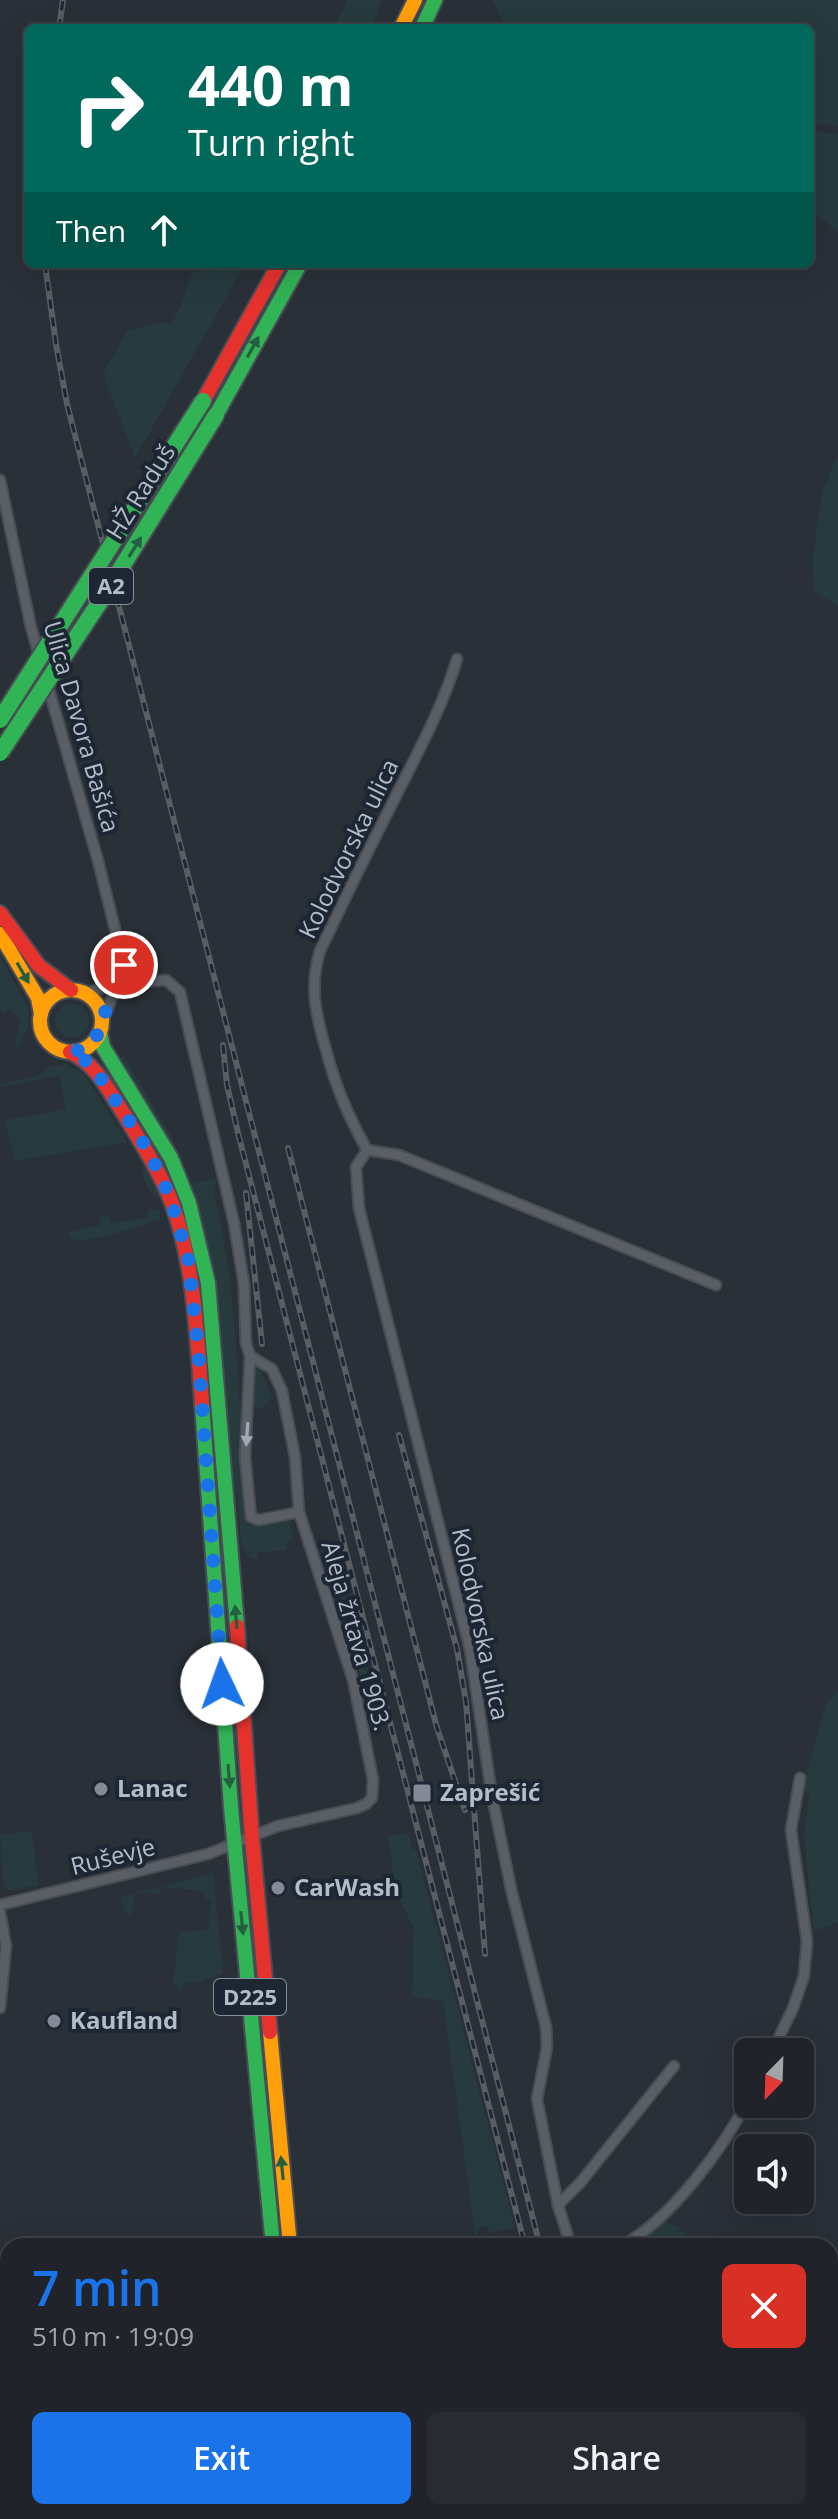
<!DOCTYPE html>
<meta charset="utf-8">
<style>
body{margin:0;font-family:"Open Sans",sans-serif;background:#282c32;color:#f1f3f6;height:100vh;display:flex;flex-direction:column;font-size:30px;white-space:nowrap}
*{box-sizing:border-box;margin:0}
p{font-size:26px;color:#a2a4a8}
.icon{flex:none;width:44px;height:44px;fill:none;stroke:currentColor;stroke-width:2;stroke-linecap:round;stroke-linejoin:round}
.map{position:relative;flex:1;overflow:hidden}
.drawer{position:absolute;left:0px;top:2238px;width:838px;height:282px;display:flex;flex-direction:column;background:#20242a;border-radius:24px 24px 0 0;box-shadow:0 8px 32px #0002,0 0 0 2px #3d4147}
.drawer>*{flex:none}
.hud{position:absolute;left:24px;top:24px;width:790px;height:244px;border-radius:12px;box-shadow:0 8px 32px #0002,0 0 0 2px #3d4147;background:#00695c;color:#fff;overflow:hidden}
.needle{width:52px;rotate:203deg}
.controls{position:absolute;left:734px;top:2038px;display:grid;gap:16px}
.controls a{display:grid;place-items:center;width:80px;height:80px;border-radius:12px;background:#20242a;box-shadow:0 8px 32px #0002,0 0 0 2px #3d4147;font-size:40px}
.pin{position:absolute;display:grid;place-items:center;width:68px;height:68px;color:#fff;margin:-34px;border:4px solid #fff;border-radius:50%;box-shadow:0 2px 8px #0007}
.me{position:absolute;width:88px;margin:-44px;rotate:357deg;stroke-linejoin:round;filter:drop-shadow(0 0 6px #0008)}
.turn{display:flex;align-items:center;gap:28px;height:168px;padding:0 32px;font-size:36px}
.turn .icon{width:104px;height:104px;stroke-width:2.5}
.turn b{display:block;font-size:56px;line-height:68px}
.then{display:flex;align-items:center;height:76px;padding:0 32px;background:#0003;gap:16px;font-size:30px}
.round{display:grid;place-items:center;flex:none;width:84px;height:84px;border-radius:12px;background:#282c32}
.head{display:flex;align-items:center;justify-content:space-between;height:136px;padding:0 32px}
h1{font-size:48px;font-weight:600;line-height:60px;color:#1a73e8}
.button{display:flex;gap:16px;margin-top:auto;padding:16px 32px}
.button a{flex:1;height:92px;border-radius:12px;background:#1a73e8;color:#fff;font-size:32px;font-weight:600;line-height:92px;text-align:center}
.button a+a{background:#282c32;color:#f1f3f6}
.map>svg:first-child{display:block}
.green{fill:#273a3e}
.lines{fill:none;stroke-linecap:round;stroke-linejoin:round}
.street-casing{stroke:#484c53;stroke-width:13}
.fast-casing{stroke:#484c55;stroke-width:18}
.slow-casing{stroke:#484c55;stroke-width:18}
.jam-casing{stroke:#484c55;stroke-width:18}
.street{stroke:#5a5e66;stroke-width:9}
.fast{stroke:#30b455;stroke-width:14}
.slow{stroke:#ff9f0a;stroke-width:14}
.jam{stroke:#e5322d;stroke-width:14}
.rail-casing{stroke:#595d64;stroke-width:6}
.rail{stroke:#1d2633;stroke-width:3;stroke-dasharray:9;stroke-linecap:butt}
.fast-bridge-casing{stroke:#474c53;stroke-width:20;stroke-linecap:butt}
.fast-bridge{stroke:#30b455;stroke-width:16}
.oneway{fill:#255f41}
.oneway2{fill:#a2a9b5}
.route{stroke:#1a73e8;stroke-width:14;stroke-dasharray:0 25.2}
.poi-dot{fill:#848b96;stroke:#1d2633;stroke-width:3}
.labels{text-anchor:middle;stroke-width:8;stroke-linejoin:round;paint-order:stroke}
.shield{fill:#1d2633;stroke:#878f9c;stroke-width:2}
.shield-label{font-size:22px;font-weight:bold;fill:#b4bcc9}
.street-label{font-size:24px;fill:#b4bcc9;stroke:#1d2633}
.poi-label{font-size:24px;font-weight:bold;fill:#b4bcc9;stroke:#1d2633;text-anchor:start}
</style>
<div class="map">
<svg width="838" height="2519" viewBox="0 0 838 2519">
<rect width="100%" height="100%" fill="#2a3038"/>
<g class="green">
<path d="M348,0H381L372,28H334Z"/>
<path d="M492,0H838V126L810,122V28H520L503,21Z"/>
<path d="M810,131L838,134V232L810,209Z"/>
<path d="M201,264H245L135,458L103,374L127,331L156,323H172L183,300L190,277Z"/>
<path d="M838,455V606L814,591L813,558L822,492Z"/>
<path d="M0,956L28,1007L29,1025L18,1048L15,1042L21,1021L11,1010L3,1013L0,1008Z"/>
<circle cx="72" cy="1021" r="17"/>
<path d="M124,1056L170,1133L191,1184L218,1178L213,1190C240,1298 238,1411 247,1522L249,1525L289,1521L294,1538L287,1540V1550L257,1553V1560L248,1556L241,1545L237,1496L230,1465L215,1287L203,1231L180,1164L120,1058Z"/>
<path d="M66,1064L84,1074L127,1142L15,1161L5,1120L66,1109L59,1076L0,1087V1084L37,1076L51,1066Z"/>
<path d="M107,1064L159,1146L182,1202L201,1270L244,1800L241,1801C238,1760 231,1720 228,1680C220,1554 212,1429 202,1304C194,1250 179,1200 155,1151C140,1121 120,1094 102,1067Z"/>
<path d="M142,1160H144L160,1196H154C146,1188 140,1171 142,1160Z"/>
<path d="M152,1208L160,1211V1220C139,1225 89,1246 70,1238L68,1232L101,1225L100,1217L109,1216L112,1223L147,1218V1212Z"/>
<path d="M258,1366L271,1395L266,1406L258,1410L251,1401L253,1367Z"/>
<path d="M340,1563L363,1654L386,1718L380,1721L377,1708L370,1709L368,1703L375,1700L372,1689L365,1691L345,1624L332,1564Z"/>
<path d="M251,1619L258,1694L257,1699L253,1696Z"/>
<path d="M838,1691V1922L814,1931L804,1837L809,1793L802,1790L826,1704Z"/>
<path d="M32,1831L38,1885L10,1891L4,1886L0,1835Z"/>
<path d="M408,1833L413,1850H416L515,2228L489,2233L487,2226L477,2228L481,2246H477L443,2001L412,1997L414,1928L396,1894L388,1836Z"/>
<path d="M213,1873L223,1973L197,1983L186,1981L180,1989L173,1985L179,1932L208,1930L211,1900L204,1899L205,1891L160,1887L159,1893H134L132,1915L126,1914L120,1897Z"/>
<path d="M242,1880H246L284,2230H281Z"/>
<path d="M663,2221L679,2228L689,2237L685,2246H628Z"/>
<path d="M89,2512H194L195,2519H91L88,2518Z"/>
<path d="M456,2512H549L548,2519H453Z"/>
</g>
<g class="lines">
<defs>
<g id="street">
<path d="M0,480L31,627L98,861L124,965L102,1024"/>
<path d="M457,659C441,712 415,757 391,806C366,854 343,903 320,951C309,987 316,1015 326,1050C336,1088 348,1115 367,1150L356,1167L359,1208L470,1649L492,1796L512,1893L546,2027L547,2047L537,2099L558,2205L571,2246"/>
<path d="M122,977L139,982L166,980L180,992L234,1223L244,1284L246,1343L250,1356L245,1456L251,1517L259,1520L299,1512"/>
<path d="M85,993L117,984"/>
<path d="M367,1150L399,1155L716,1285"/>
<path d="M0,1905L208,1854L278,1826L357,1808L366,1804L372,1798L373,1780L353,1680L299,1512L295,1457L282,1391L272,1369L250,1356"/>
<path d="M0,1912L6,1946L0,2008"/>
<path d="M772,2052L793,2008L804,1976L807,1941L791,1830L800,1778"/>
<path d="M558,2205L580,2183L674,2066"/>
<path d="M622,2246C672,2218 722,2150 748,2100"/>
<path d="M0,2351L8,2350"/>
<path d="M798,2512L823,2519"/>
<path d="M636,2519V2512"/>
</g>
<g id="fast">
<path d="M422,28L435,0"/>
<path d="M216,415L300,264"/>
<path d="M100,1033L103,1047L171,1158L189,1203L208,1283L237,1626"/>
<path d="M202,1404L231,1807L273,2246"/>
<path d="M315,2512L316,2519"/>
<path d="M347,2512L350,2519"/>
</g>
<g id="slow">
<path d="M401,28L415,0"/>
<path d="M0,934L38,998L41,1014"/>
<circle cx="71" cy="1021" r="31"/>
<path d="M270,2032L290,2246"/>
</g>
<g id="jam">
<path d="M203,401L279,264"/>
<path d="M0,913L39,966L71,990"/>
<path d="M70,1052C96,1064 107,1088 122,1111C140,1141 159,1170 172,1203C195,1267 197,1337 202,1404"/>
<path d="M237,1626L252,1838L270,2032"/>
<path d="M330,2512L333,2519"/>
</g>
</defs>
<use href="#street" class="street-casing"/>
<use href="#fast" class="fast-casing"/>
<use href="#slow" class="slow-casing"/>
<use href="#jam" class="jam-casing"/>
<use href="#street" class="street"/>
<use href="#fast" class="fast"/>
<use href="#slow" class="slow"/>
<use href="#jam" class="jam"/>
<defs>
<g id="rail">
<path d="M59,28L63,0"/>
<path d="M45,264L56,344L67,404L540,2246"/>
<path d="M223,1045L227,1085L238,1133L525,2246"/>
<path d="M288,1148L437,1728L465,1810"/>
<path d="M246,1193L262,1344"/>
<path d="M399,1435L457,1649L466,1702L485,1954"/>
<path d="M603,2512L605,2519"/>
<path d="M557,2519L558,2512"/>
</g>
</defs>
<use href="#rail" class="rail-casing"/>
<use href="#rail" class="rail"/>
<defs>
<g id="fast-bridge">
<path d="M0,720L203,401"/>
<path d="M0,753L103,597L216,415"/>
</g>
</defs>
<use href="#fast-bridge" class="fast-bridge-casing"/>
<use href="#fast-bridge" class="fast-bridge"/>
</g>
<defs><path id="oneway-solid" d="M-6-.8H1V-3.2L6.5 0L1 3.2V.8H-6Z" transform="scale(2)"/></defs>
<g class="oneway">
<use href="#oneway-solid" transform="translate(253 347) rotate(-61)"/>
<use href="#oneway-solid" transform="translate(135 547) rotate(-58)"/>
<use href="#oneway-solid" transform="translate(23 973) rotate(60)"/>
<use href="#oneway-solid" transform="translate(236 1617) rotate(-95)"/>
<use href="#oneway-solid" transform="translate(229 1776) rotate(85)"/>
<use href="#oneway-solid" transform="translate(242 1923) rotate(84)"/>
<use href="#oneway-solid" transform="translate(282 2168) rotate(-96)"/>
</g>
<use class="oneway2" href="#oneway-solid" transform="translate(247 1434) rotate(94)"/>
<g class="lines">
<path class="route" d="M124,965C123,978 114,988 109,1000C100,1024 101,1048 70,1052L91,1064L141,1139L161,1176L172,1204L188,1258L198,1348L222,1684"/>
</g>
<g class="poi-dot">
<circle cx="101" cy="1789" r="8"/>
<rect x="412" y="1783" width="20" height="20" rx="4"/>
<circle cx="278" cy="1888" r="8"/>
<circle cx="54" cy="2021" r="8"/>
</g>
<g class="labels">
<g class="shield">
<rect x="89" y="568" width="44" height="36" rx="6"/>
<rect x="214" y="1979" width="72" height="36" rx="6"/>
</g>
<g class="shield-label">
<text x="111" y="594">A2</text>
<text x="250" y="2005">D225</text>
</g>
<g class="street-label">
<text transform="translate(141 492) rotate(-58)" y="8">HŽ Raduš</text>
<text transform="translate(81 727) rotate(74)" y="8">Ulica Davora Bašića</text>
<text transform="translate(349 849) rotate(-64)" y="8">Kolodvorska ulica</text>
<text transform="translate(480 1624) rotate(78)" y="8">Kolodvorska ulica</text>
<text transform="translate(356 1636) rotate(74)" y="8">Aleja žrtava 1903.</text>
<text transform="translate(113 1857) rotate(-14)" y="8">Ruševje</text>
</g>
<g class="poi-label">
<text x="117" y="1797">Lanac</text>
<text x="440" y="1801">Zaprešić</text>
<text x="294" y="1896">CarWash</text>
<text x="70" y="2029">Kaufland</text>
</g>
</g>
</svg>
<div class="controls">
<a><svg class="needle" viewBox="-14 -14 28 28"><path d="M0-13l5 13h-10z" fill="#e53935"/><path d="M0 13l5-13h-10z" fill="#a2a4a8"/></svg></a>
<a><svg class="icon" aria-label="sound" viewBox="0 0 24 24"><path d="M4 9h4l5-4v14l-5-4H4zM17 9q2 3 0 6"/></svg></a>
</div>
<div class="pin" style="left:124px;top:965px;background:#d93025"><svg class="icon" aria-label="arrive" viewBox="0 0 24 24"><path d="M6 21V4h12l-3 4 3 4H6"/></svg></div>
<svg class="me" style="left:222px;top:1684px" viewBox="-20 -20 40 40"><circle r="19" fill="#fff"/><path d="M0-13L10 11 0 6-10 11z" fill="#1a73e8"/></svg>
<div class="hud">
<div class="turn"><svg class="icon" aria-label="right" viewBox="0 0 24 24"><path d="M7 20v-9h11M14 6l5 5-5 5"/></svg><div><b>440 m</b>Turn right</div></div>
<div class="then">Then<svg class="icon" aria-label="ahead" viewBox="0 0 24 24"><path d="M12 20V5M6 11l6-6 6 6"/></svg></div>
</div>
<section class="drawer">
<div class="head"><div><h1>7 min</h1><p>510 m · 19:09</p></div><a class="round" style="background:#d93025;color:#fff"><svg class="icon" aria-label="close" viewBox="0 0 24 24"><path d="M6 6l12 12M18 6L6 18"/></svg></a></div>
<div class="button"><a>Exit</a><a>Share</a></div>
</section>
</div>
